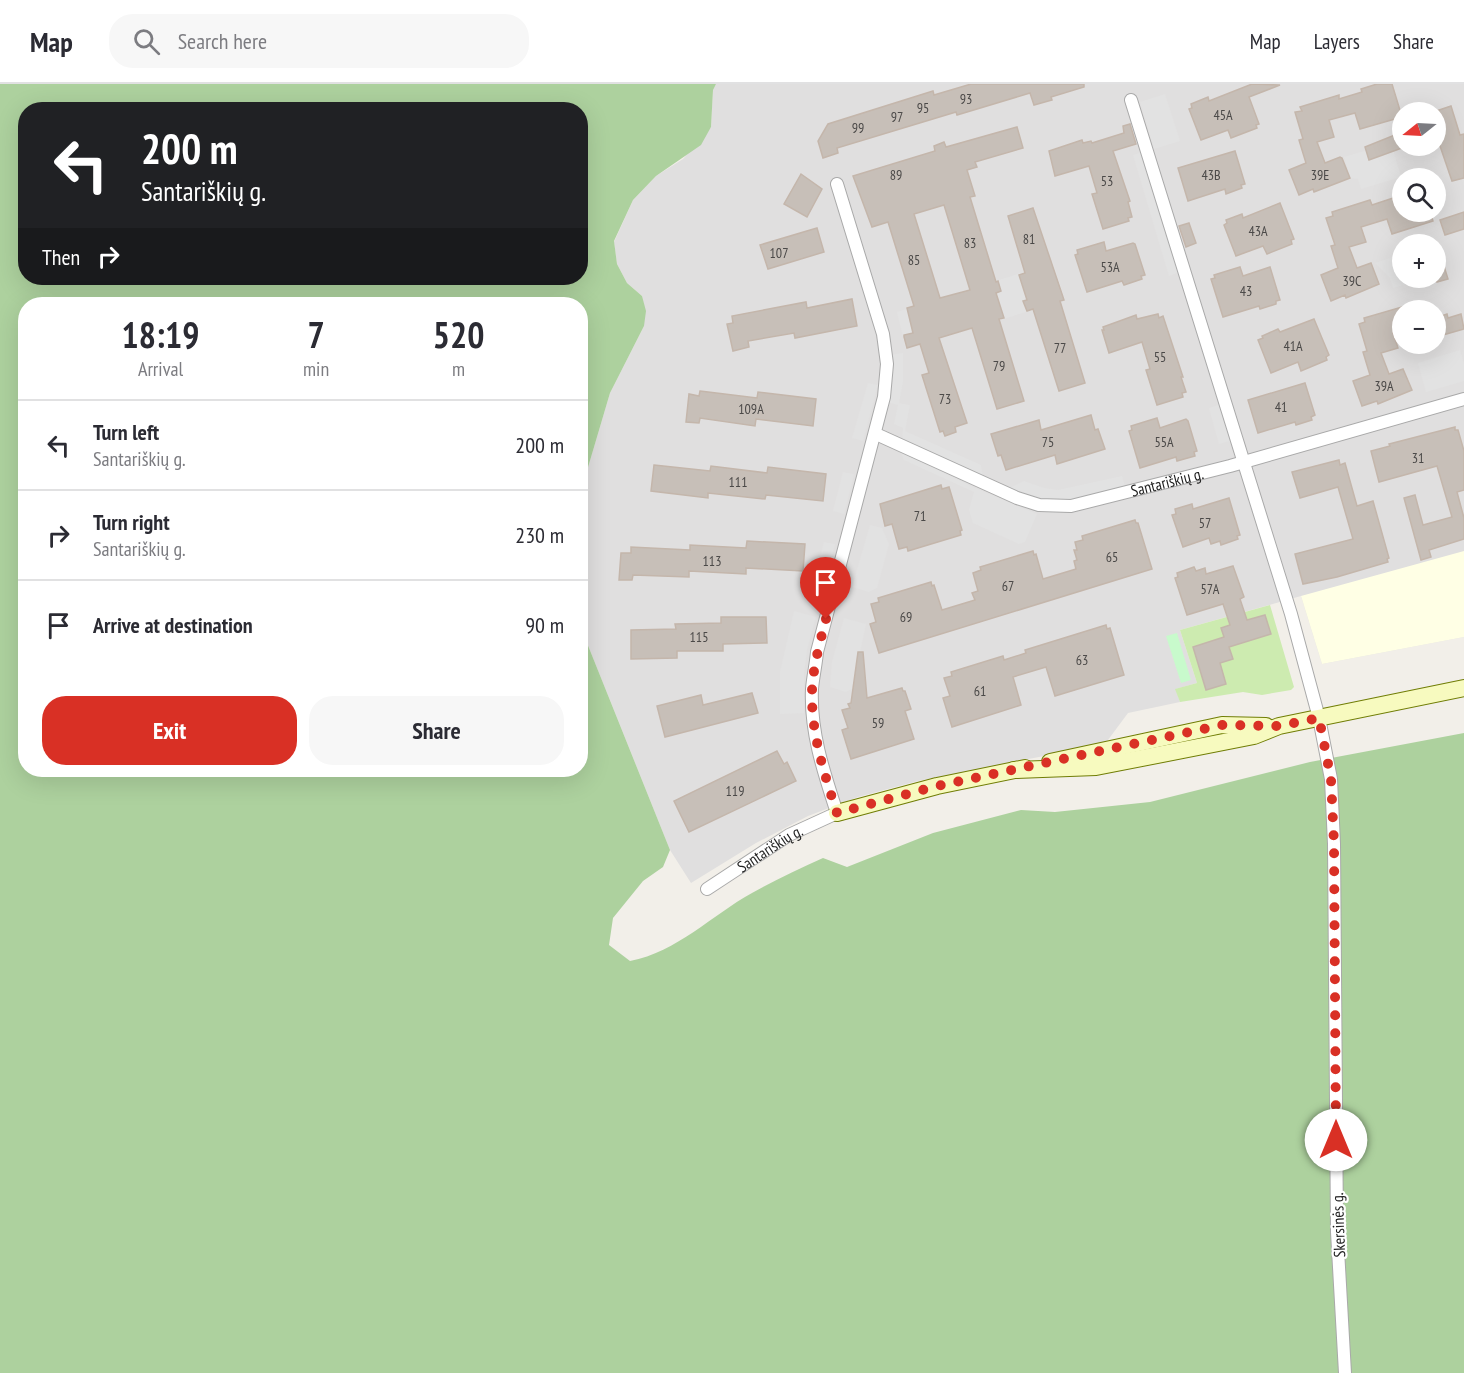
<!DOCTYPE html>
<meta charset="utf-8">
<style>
body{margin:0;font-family:"PT Sans Narrow",sans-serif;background:#f7f7f7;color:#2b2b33;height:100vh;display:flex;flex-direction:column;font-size:22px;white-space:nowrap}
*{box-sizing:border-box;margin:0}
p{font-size:20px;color:#7c7c81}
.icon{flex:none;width:33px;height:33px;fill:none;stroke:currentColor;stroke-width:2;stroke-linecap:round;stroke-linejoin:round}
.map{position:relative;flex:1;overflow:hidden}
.drawer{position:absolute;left:18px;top:213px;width:570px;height:480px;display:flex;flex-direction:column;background:#fff;border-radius:24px;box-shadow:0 6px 24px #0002}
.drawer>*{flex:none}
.banner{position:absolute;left:18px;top:18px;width:570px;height:183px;border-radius:24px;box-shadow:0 6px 24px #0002;background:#202124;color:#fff;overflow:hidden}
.needle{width:39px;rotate:252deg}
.controls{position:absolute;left:1392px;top:18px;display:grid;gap:12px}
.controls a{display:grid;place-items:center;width:54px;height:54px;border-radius:50%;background:#fff;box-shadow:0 6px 24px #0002;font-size:30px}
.pin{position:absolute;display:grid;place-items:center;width:51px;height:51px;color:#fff;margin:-62px -26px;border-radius:50% 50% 50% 0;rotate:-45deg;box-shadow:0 0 6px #0007}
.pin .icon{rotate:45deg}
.me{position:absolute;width:66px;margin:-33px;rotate:0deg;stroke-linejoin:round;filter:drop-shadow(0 0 4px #0008)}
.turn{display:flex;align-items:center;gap:21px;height:126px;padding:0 24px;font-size:27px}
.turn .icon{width:78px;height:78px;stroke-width:2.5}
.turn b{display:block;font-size:42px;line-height:51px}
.then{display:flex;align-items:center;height:57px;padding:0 24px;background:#0003;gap:12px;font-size:22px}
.eta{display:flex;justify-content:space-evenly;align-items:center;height:102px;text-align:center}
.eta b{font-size:36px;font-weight:700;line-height:42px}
.cta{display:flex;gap:12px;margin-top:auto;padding:12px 24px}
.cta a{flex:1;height:69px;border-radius:24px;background:#d93025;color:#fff;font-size:24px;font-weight:700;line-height:69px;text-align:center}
.cta a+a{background:#f7f7f7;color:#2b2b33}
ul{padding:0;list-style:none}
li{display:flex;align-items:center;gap:18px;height:90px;padding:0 24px;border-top:2px solid #e1e1e2}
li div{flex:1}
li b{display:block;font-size:22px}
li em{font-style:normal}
header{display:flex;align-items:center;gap:36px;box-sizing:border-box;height:84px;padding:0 30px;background:#fff;border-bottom:2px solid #e1e1e2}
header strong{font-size:28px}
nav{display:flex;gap:33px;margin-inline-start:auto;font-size:21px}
.search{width:420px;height:54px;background:#f7f7f7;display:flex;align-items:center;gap:15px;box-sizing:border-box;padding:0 21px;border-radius:24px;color:#7c7c81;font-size:22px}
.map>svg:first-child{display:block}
.residential{fill:#e0dfdf;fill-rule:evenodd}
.education{fill:#ffffe5}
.grass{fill:#cdebb0}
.forest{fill:#add19e;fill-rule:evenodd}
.park{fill:#c8facc}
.parking{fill:#e2e2e2}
.building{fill:#c7bfb8;stroke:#c4b6ab;stroke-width:1.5;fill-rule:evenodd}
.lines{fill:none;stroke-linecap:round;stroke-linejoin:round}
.street-casing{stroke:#a9a9a9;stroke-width:14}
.secondary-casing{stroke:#707d05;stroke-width:18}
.street{stroke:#fff;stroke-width:12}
.secondary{stroke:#f7fabf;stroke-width:16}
.route{stroke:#d93025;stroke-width:10;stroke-dasharray:0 18}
.labels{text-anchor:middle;stroke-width:4.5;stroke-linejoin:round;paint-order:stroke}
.number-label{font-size:14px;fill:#4b4948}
.street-label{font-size:16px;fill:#222;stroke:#fff}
</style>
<header>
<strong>Map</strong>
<div class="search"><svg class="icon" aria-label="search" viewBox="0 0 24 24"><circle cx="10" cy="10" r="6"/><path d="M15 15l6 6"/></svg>Search here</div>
<nav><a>Map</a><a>Layers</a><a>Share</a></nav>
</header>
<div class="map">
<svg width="1464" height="1289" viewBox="0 0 1464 1289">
<rect width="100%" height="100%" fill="#f2efe9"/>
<path class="residential" d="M716,0H1464V553L1322,580L1301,512L1180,546L1197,599L1176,605L1180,618L1128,629L1105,660L918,697L858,713L808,732L756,759L691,799L670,766L581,544V407L610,309L644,242L642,212L627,199L617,180L614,158L633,116L656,92L683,75L711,43L713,5ZM1402,28H1436V62H1402ZM1402,94H1436V128H1402ZM1402,160H1436V194H1402ZM1402,226H1436V260H1402Z"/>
<path class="education" d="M1464,467V553L1322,580L1301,512Z"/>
<path class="grass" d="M1270,521L1294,603L1291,606L1262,611L1243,608L1180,618L1175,605L1197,599L1180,546Z"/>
<path class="forest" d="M0,0H716L713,6L711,43L701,61L656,92L633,116L614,157L617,180L627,199L642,212L646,227L644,242L610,309L581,407L580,220H26V686H580L581,544L670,766L663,783L643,797L613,834L609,861L630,877C677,868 712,831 752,809C775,796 799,785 823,774L847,783L933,749L1021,726L1055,728L1150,718L1310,678L1464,649V1289H0ZM26,26H580V194H26Z"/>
<path class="park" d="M1177,549L1191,596L1181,599L1166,552Z"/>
<g class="parking">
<path d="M1165,10L1180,57L1154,65L1140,18Z"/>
<path d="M1391,59L1401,93L1361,105L1358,95L1350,94L1344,73Z"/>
<path d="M1143,68L1180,188L1169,192L1133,71Z"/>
<path d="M1402,170V194H1427L1393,204L1390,194L1375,179Z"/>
<path d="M1053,179L1065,216L906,265L897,228Z"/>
<path d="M1460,266L1464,280V297L1426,308L1418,279Z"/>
<path d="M903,269V298L899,319L910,321L905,347L981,381L983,394L902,358L903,344L894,340L898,321L887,318L890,271Z"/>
<path d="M868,299L878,301L863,357L852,354Z"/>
<path d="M1219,321L1230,357L1219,360L1209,324Z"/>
<path d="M901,368L973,403L1037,430L1025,458L1019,460L973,439L969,426L974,408L904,376Z"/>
<path d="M843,388L854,390L844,430L833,427Z"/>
<path d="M1122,392L1126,406L1074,419L1037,416L1008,405L1024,397L1044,404L1058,406Z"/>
<path d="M870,441L882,444L889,460L877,504L869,508L852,503Z"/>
<path d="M824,458L835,460L825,500L814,497Z"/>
<path d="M794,527L816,533L807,566L804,591V629L780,630V588Z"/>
<path d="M844,534L866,540L852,605L846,608L830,603L832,578Z"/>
</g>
<g class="building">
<path d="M971,0H1084V3L1051,13L1052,16L1034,21L1030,9L957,31L956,28L837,64L838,69L823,74L818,57L828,40L933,7L934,11Z"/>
<path d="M1252,0L1280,1L1249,13L1259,40L1256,41L1257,44L1231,54L1228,46L1201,56L1189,25L1192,24L1191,20L1208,13L1209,17Z"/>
<path d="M1377,0H1392L1402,33L1360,45L1355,29L1329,36L1334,53L1317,58L1325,79L1340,73L1342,74L1350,94L1314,108L1313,105L1299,111L1289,86L1306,79L1299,56L1303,55L1295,28L1302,27L1300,23L1339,11V15L1362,8L1361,5Z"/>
<path d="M1451,22L1460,51L1464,50V94L1452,97L1439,59L1436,61V27Z"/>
<path d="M1130,40L1136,60L1113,67L1130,117L1128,118L1132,133L1128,134L1129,137L1103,145L1092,110L1097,109L1089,82L1055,92L1049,67L1082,56L1083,59L1091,57L1092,59L1124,49L1123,42Z"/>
<path d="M1017,43L1023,64L975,78L977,83L967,86L975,112L970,113L996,198L998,197L1001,207L996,209L1004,234L999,235L1024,317L997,325L972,244L939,254L967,339L955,343L956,348L945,352L943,347L940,348L922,291L929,289L920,260L907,264L904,253V251L913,249L907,224L914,222L888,138L872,143L853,92L935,67L934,62L944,58L946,63ZM944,121L970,206L940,214L914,130Z"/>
<path d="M1402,48V64L1369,76L1365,63Z"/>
<path d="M1235,67L1245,100L1241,101L1242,104L1226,110L1225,105L1188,117L1178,84Z"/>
<path d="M801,90L822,105L807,133L784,120Z"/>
<path d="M1402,111V128H1430L1433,137L1392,150L1387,135L1361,143L1366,158L1349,163L1357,184L1371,179L1379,200L1346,214L1345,211L1331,217L1321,191L1338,184L1331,162L1335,161L1326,134L1333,132L1332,128L1370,116L1372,121Z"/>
<path d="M1280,119L1294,155L1291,156L1292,160L1267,170L1263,162L1236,172L1224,141L1227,139L1226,136L1242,130L1243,134Z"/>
<path d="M1033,124L1063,213L1064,216L1060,217L1085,299L1059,307L1033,225L1027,227L1023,217L1027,216L1019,191L1025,189L1008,132Z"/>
<path d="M1464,128V145L1445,151L1440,136Z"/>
<path d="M1189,139L1196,159L1186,163L1179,142Z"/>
<path d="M817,144L824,168L768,185L760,161Z"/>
<path d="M1104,158L1106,167L1133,159L1135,160L1145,191L1141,192L1142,195L1124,201L1122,197L1087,208L1075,171L1078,170L1077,166Z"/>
<path d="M1438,163L1448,195L1437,198L1436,192V164Z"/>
<path d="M1240,183L1243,192L1270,183L1280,216L1276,217V220L1260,225L1259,222L1223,233L1211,195L1215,194L1214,191Z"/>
<path d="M852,215L857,242L795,254L794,249L748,257L749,263L733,267L727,240L733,239L732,232L806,218L807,224Z"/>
<path d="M1402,223V246L1393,249L1398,264L1381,269L1389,290L1403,285L1412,306L1378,320L1377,317L1362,322L1353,297L1370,291L1363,268L1367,267L1359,240L1365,238L1364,234Z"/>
<path d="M1158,230L1159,234L1163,232L1183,293H1181L1186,308L1182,309L1183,313L1157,321L1146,286L1150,285L1142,258L1109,269L1102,246H1104L1103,243L1136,231L1137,235Z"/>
<path d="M1447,230L1448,234L1461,230L1464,245L1436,253V234Z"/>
<path d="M1314,235L1329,271L1326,273L1327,276L1301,287L1298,278L1271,289L1258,256L1263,254L1262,252L1278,245L1280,248Z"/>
<path d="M1305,299L1315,331L1311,333L1312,336L1296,341L1295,338L1258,349L1248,316Z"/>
<path d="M700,307L757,314L758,308L816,315L813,342L756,335L755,342L700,334L699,339L686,338L689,310L699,312Z"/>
<path d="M1091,331L1095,346L1098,345L1105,365L1057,380L1055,371L1006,386L1001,371L998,372L991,350L1039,336L1041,346Z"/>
<path d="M1157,334L1160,344L1186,335L1188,337L1197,367L1194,368L1195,372L1177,377L1176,373L1140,384L1129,347L1132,346L1131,342Z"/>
<path d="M1455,343V346H1458L1464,367V406L1457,408L1464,434V455L1429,466L1431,473L1421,476L1404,414L1415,411L1423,441L1452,433L1437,382L1379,398L1371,367L1390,362L1389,360Z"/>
<path d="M1339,376L1340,381L1345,379L1357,422L1373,417L1389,474L1387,475L1388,478L1337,493L1303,500L1295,470L1353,455L1338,403L1300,414L1292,388Z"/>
<path d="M654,381L710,387L711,382L767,389L768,383L826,390L823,417L766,411L765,415L708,409V414L651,407Z"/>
<path d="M941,401L942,405L949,403L962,446L960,447L961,451L908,467L907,463L899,465L892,440L885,442L880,420Z"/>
<path d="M1229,414L1240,451L1237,452L1238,455L1221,461L1220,457L1211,460L1209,454L1183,463L1172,431L1176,430L1175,425L1192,420L1193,425Z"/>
<path d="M1135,436L1136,439H1138L1152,485L879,569L870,540L876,538L871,520L879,518L878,514L931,498L932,502L934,501L942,526L975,516L972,509L978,507L973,489L981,486L980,483L1033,467L1034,471L1036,470L1043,495L1076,485L1074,477L1077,476L1074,466H1077L1075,458L1083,456L1082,452Z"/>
<path d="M747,457L805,460L803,487L746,484V490L689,487V493L633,491L632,496H619L621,469H631V463L690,466V461L746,464Z"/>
<path d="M1233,482L1244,513L1240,515L1247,536L1265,531L1271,550L1229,563L1233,575L1220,579L1226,600L1206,606L1193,563L1224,553L1221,544L1230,541L1223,520L1187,531L1175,494L1178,493L1177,489L1194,483L1196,487L1205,484L1206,490Z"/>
<path d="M721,533H766L767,559L723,560V567H677V574L631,575V546L676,545L675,540L721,539Z"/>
<path d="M1106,541L1107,545L1110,544L1124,591L1055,612L1046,583L1013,593L1021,621L952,643L943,614L950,612L944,594L952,592L951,588L1003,572L1004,576L1026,569L1025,566Z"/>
<path d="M858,568H863L867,614L902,604L903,607H905L911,625L905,627L914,655L851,675L842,646L848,644L842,626L850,624L848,620L851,619Z"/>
<path d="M752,609L758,629L665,653L657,622L701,611L703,621Z"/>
<path d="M777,667L784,680L787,678L796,697L689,748L674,717Z"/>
</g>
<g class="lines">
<defs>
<g id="street">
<path d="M1131,16L1291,530L1319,634L1331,695L1334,760L1337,1148L1345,1289"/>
<path id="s1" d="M876,350L1017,414L1039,421L1071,422L1230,382L1464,315"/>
<path id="s2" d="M707,805L789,751L837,729C824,689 810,648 812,605C813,593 816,580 817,568L884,313L887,280L883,250L837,100"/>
</g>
<g id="secondary">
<path d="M1050,678L1222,641L1266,642"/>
<path d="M1014,686L1096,683L1254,652L1279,642L1464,604"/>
<path d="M837,729L937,702L1025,684"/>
</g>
</defs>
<use href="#street" class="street-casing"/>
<use href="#secondary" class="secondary-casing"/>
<use href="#street" class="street"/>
<use href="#secondary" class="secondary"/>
</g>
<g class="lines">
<path class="route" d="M826,535C820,558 813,583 812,607C811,649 824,689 837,729L937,702L1222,641L1279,642L1319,634L1331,695L1334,760L1336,1056"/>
</g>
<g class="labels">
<g class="number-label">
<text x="966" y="20">93</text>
<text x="923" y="29">95</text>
<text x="1223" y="36">45A</text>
<text x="897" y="38">97</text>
<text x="858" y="49">99</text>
<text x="896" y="96">89</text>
<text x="1211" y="96">43B</text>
<text x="1320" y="96">39E</text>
<text x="1107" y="102">53</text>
<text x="1258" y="152">43A</text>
<text x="1029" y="160">81</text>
<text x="970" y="164">83</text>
<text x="779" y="174">107</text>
<text x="914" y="181">85</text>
<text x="1110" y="188">53A</text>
<text x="1352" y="202">39C</text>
<text x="1246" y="212">43</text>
<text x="1293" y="267">41A</text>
<text x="1060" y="269">77</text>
<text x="1160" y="278">55</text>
<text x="999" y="287">79</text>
<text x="1384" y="307">39A</text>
<text x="945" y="320">73</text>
<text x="1281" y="328">41</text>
<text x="751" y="330">109A</text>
<text x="1048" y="363">75</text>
<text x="1164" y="363">55A</text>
<text x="1418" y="379">31</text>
<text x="738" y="403">111</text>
<text x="920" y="437">71</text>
<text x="1205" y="444">57</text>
<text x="1112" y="478">65</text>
<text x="712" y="482">113</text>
<text x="1008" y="507">67</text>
<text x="1210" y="510">57A</text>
<text x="906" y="538">69</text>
<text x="699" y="558">115</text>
<text x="1082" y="581">63</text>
<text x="980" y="612">61</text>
<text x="878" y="644">59</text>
<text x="735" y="712">119</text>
</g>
<g class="street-label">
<text dy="6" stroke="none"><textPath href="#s1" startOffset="309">Santariškių g.</textPath></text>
<text dy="6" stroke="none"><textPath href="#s2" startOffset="75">Santariškių g.</textPath></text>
<text transform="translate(1338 1141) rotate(-92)" y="6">Skersinės g.</text>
</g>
</g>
</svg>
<div class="controls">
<a><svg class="needle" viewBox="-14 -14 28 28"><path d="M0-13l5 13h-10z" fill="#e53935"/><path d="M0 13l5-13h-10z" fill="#7c7c81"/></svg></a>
<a><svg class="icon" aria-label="search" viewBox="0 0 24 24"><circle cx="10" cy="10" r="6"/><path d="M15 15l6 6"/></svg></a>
<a>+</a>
<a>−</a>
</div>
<div class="pin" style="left:826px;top:535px;background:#d93025"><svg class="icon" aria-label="arrive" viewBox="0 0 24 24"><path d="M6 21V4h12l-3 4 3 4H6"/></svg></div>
<svg class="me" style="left:1336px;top:1056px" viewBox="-20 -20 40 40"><circle r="19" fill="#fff"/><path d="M0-13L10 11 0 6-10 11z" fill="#d93025"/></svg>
<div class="banner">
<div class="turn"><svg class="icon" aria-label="left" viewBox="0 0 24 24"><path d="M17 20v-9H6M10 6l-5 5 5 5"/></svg><div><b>200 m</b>Santariškių g.</div></div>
<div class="then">Then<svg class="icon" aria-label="right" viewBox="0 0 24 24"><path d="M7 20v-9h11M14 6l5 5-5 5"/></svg></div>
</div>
<section class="drawer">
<div class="eta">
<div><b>18:19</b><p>Arrival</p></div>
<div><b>7</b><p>min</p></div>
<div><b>520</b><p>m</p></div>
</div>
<ul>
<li><svg class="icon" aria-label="left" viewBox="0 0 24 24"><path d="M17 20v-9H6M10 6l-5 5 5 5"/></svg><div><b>Turn left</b><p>Santariškių g.</p></div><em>200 m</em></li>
<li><svg class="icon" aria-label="right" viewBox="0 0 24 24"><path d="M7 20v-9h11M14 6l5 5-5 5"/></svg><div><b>Turn right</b><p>Santariškių g.</p></div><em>230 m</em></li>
<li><svg class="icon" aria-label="arrive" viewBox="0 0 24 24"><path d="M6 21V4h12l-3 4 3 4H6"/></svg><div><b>Arrive at destination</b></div><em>90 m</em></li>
</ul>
<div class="cta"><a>Exit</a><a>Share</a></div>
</section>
</div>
